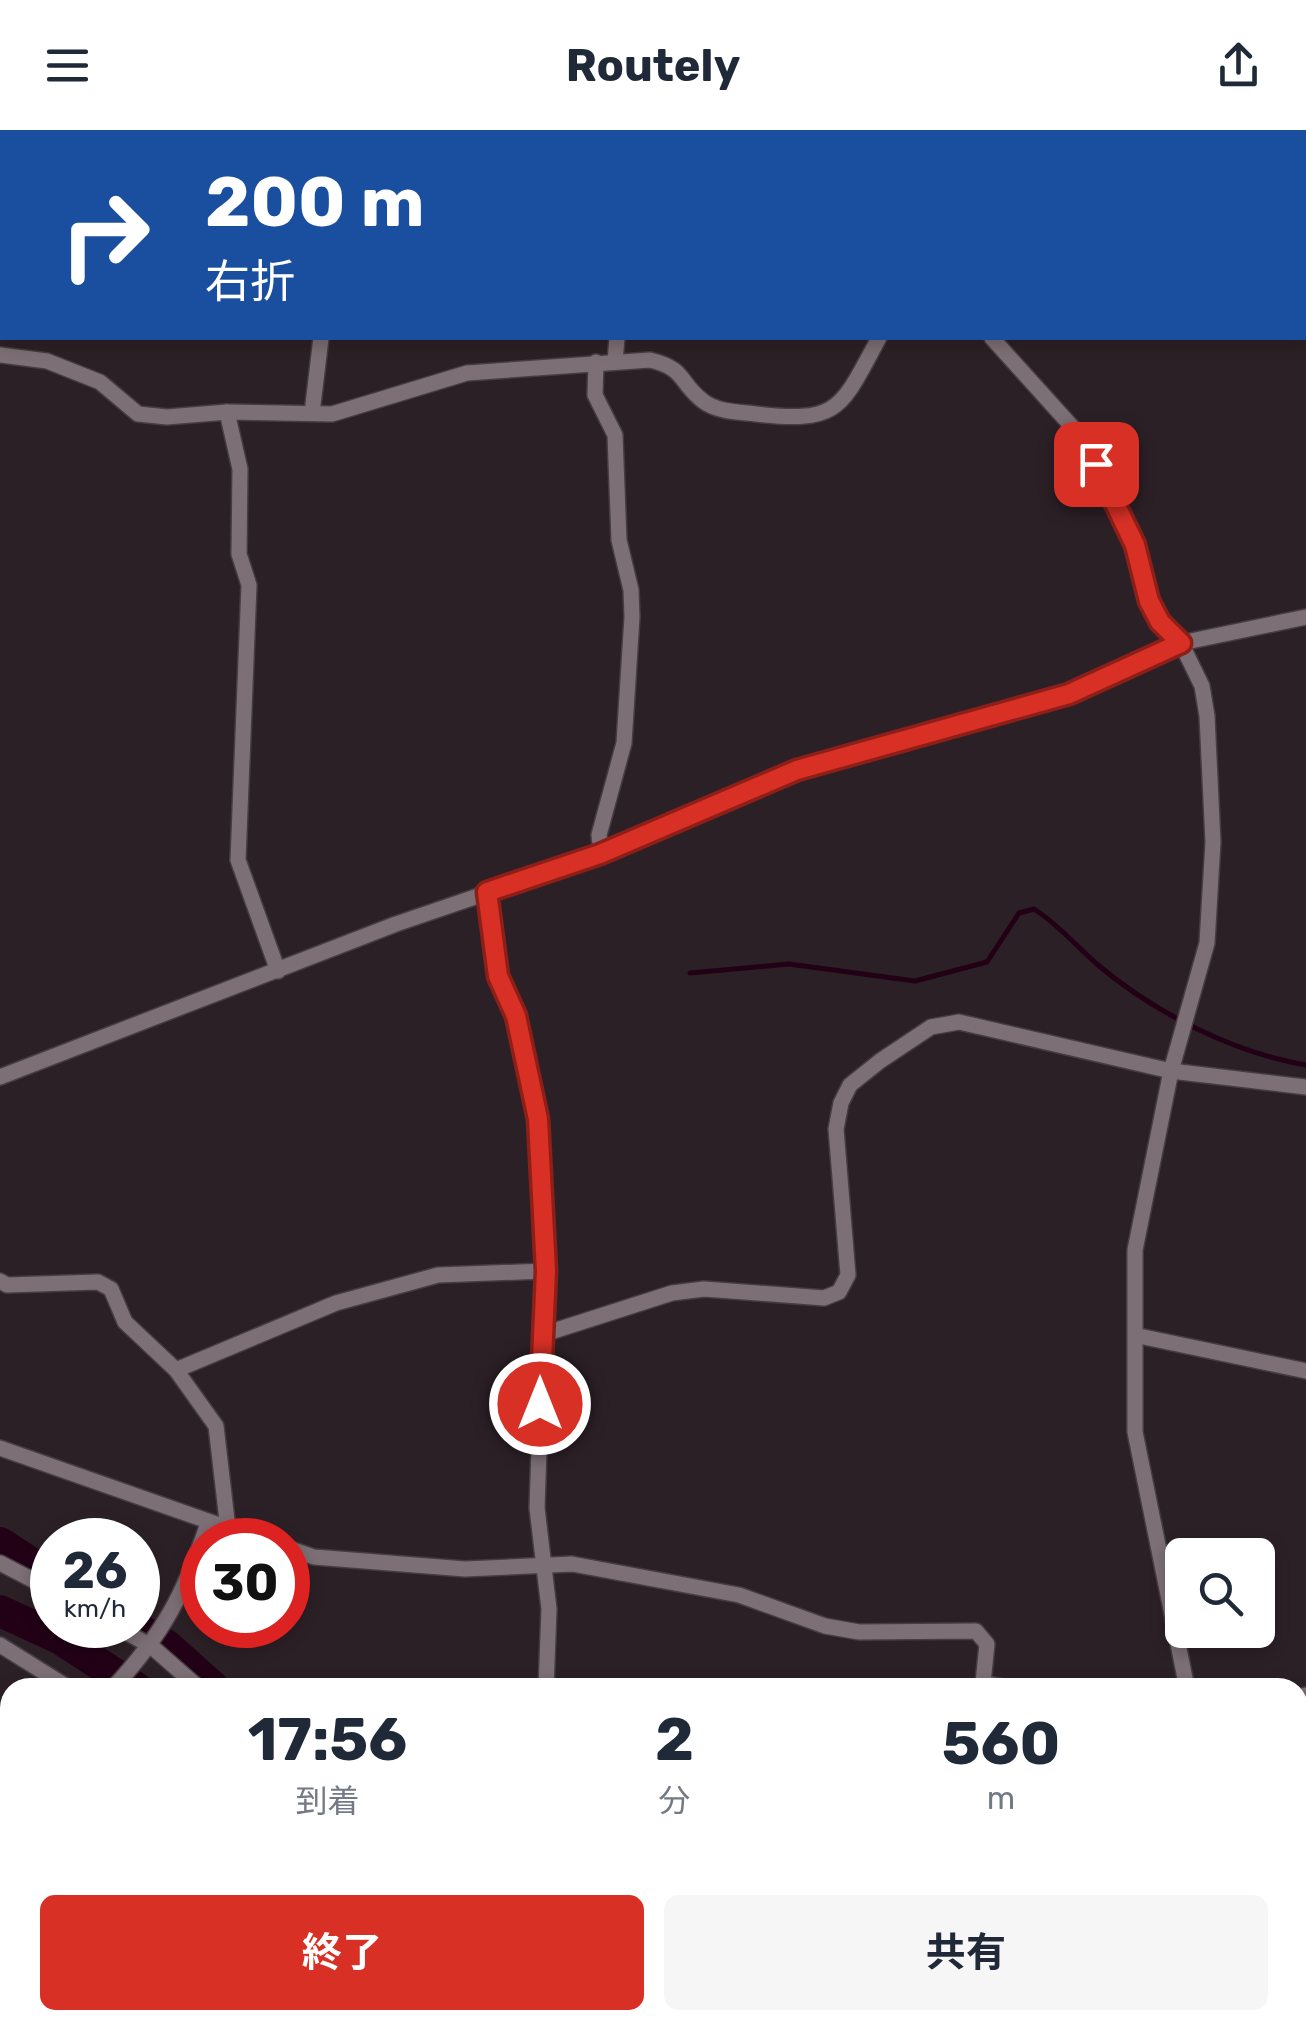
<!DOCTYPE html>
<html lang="ja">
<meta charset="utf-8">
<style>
body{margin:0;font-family:Rubik,"Noto Sans JP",sans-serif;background:#f6f6f7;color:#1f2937;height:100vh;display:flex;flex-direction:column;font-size:38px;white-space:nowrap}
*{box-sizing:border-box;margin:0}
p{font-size:32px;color:#747a83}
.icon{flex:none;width:55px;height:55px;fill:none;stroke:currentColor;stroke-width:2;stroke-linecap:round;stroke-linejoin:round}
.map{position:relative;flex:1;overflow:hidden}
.panel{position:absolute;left:0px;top:1548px;width:1308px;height:352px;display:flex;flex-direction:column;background:#fff;border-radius:30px 30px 0 0;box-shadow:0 5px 15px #0003}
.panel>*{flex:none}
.top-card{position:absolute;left:0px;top:0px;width:1308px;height:210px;box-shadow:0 5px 15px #0003;background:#1a4fa0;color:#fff;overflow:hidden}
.buttons{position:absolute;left:1165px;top:1408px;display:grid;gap:20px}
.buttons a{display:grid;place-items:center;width:110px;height:110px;border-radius:15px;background:#fff;box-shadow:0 5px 15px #0003;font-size:50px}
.speed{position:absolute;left:30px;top:1388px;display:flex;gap:20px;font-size:50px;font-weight:700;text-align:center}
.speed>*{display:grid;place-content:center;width:130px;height:130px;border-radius:50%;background:#fff;box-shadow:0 5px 15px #0003;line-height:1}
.speed small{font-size:25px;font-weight:400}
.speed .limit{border:15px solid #d22;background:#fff;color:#111}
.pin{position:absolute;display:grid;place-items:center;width:85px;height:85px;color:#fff;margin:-42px;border-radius:20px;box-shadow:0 5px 15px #0006}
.me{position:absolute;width:110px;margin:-55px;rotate:0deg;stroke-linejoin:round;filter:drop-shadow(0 0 8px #0008)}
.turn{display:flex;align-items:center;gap:35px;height:210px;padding:0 40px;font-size:45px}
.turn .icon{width:130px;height:130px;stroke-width:2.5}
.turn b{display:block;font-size:70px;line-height:85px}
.eta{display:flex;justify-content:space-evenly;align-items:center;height:170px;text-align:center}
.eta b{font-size:60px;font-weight:700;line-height:70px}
.cta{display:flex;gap:20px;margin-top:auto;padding:20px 40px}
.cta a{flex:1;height:115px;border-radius:15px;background:#d93025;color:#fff;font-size:40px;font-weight:700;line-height:115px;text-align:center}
.cta a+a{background:#f6f6f7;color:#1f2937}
header{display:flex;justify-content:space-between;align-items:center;height:130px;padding:0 40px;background:#fff;font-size:45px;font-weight:700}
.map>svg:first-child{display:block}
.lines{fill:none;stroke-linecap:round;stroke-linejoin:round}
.stream{stroke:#220016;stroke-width:5}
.river{stroke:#220016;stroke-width:32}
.street-casing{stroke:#453d41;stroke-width:18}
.street{stroke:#7c6f75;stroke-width:15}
.route-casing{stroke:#8d1f18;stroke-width:25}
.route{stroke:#d93025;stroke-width:18}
</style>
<header><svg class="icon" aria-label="menu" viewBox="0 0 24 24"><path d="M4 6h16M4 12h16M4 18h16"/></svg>Routely<svg class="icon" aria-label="share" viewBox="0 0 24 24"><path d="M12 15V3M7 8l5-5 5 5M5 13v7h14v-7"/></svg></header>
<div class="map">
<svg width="1306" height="1899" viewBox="0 0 1306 1899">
<rect width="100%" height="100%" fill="#2b2026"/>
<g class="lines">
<path class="stream" d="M690,843L789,834L915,851L987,832L1019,783L1034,779C1058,794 1077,817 1098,835C1155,883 1234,923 1306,935"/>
<g class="river">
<path d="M0,1413L52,1447"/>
<path d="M0,1481L61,1509L136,1558"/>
<path d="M132,1495L144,1502"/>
<path d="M166,1515L214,1558"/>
<path d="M536,1890L547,1899"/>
<path d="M616,1897L619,1899"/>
</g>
<defs>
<g id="street">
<path d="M619,0V2"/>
<path d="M348,2V0"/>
<path d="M896,2L897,0"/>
<path d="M1087,2L1089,0"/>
<path d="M992,208L1084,310L1135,415L1149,471L1160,492L1181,513L1202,556L1207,586L1213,712L1207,813L1171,941L1135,1120V1302L1187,1558"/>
<path d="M0,225L47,231L100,252L138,284L167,287L227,282L332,284L467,243L650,230C687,239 678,252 703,271C717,282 739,282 756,284C841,294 841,277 879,208"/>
<path d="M615,231L617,208"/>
<path d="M596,232L595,265L615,305L619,410L631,460L632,487L624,613L599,705L601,724"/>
<path d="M227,282L240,339L239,424L249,455L238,730L278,841"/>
<path d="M312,283L321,208"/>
<path d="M487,762L498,846L515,886L538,989L545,1141L537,1378L549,1479L546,1558"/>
<path d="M0,947L396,794L601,724L797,640L1069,564L1181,513L1306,487"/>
<path d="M0,1151L7,1155L98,1152L111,1159L125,1192L176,1240L216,1296L228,1399"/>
<path d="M541,1205L672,1163L704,1159L824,1168L839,1162L848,1145L836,999L841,973L850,955L880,931L931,897L959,892L1171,941L1306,957"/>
<path d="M1139,1206L1306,1241"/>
<path d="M176,1240L336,1173L438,1145L545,1141"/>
<path d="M0,1318L262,1410"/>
<path d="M288,1418L314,1427L465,1439L572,1434L739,1465L825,1496L859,1502L976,1501L987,1514L983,1553L1010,1558"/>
<path d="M0,1433L52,1460"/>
<path d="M113,1495L151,1516L199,1558"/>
<path d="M0,1515L69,1558"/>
<path d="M113,1558C164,1503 185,1462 208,1393"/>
<path d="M1298,1567L1306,1565"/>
<path d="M0,1672L10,1656"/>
<path d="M1298,1719L1306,1716"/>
<path d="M318,1890L320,1899"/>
<path d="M475,1890L485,1899"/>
<path d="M593,1890L602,1897"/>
<path d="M735,1899L738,1890"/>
<path d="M1079,1899L1080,1890"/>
</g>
</defs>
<use href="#street" class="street-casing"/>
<use href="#street" class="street"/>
</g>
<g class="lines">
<defs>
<path id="route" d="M540,1274L546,1141L538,989L516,886L498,846L487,762L600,724L797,640L1069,564L1181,513L1160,492L1149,471L1135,415L1096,334"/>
</defs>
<use href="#route" class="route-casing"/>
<use href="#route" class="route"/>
</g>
</svg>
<div class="buttons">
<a><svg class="icon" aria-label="search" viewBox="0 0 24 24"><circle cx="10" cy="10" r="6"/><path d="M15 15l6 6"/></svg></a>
</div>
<div class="speed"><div>26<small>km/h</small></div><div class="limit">30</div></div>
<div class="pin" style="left:1096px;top:334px;background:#d93025"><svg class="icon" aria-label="arrive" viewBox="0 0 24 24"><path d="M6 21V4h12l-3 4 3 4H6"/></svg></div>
<svg class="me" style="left:540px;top:1274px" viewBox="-20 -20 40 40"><circle r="17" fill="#d93025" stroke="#fff" stroke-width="3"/><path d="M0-11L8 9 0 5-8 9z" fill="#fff"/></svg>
<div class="top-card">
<div class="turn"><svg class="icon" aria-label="right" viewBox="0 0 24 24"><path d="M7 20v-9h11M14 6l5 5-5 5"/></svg><div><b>200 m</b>右折</div></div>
</div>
<section class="panel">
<div class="eta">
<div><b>17:56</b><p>到着</p></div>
<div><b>2</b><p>分</p></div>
<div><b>560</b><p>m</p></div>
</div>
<div class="cta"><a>終了</a><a>共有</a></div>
</section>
</div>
